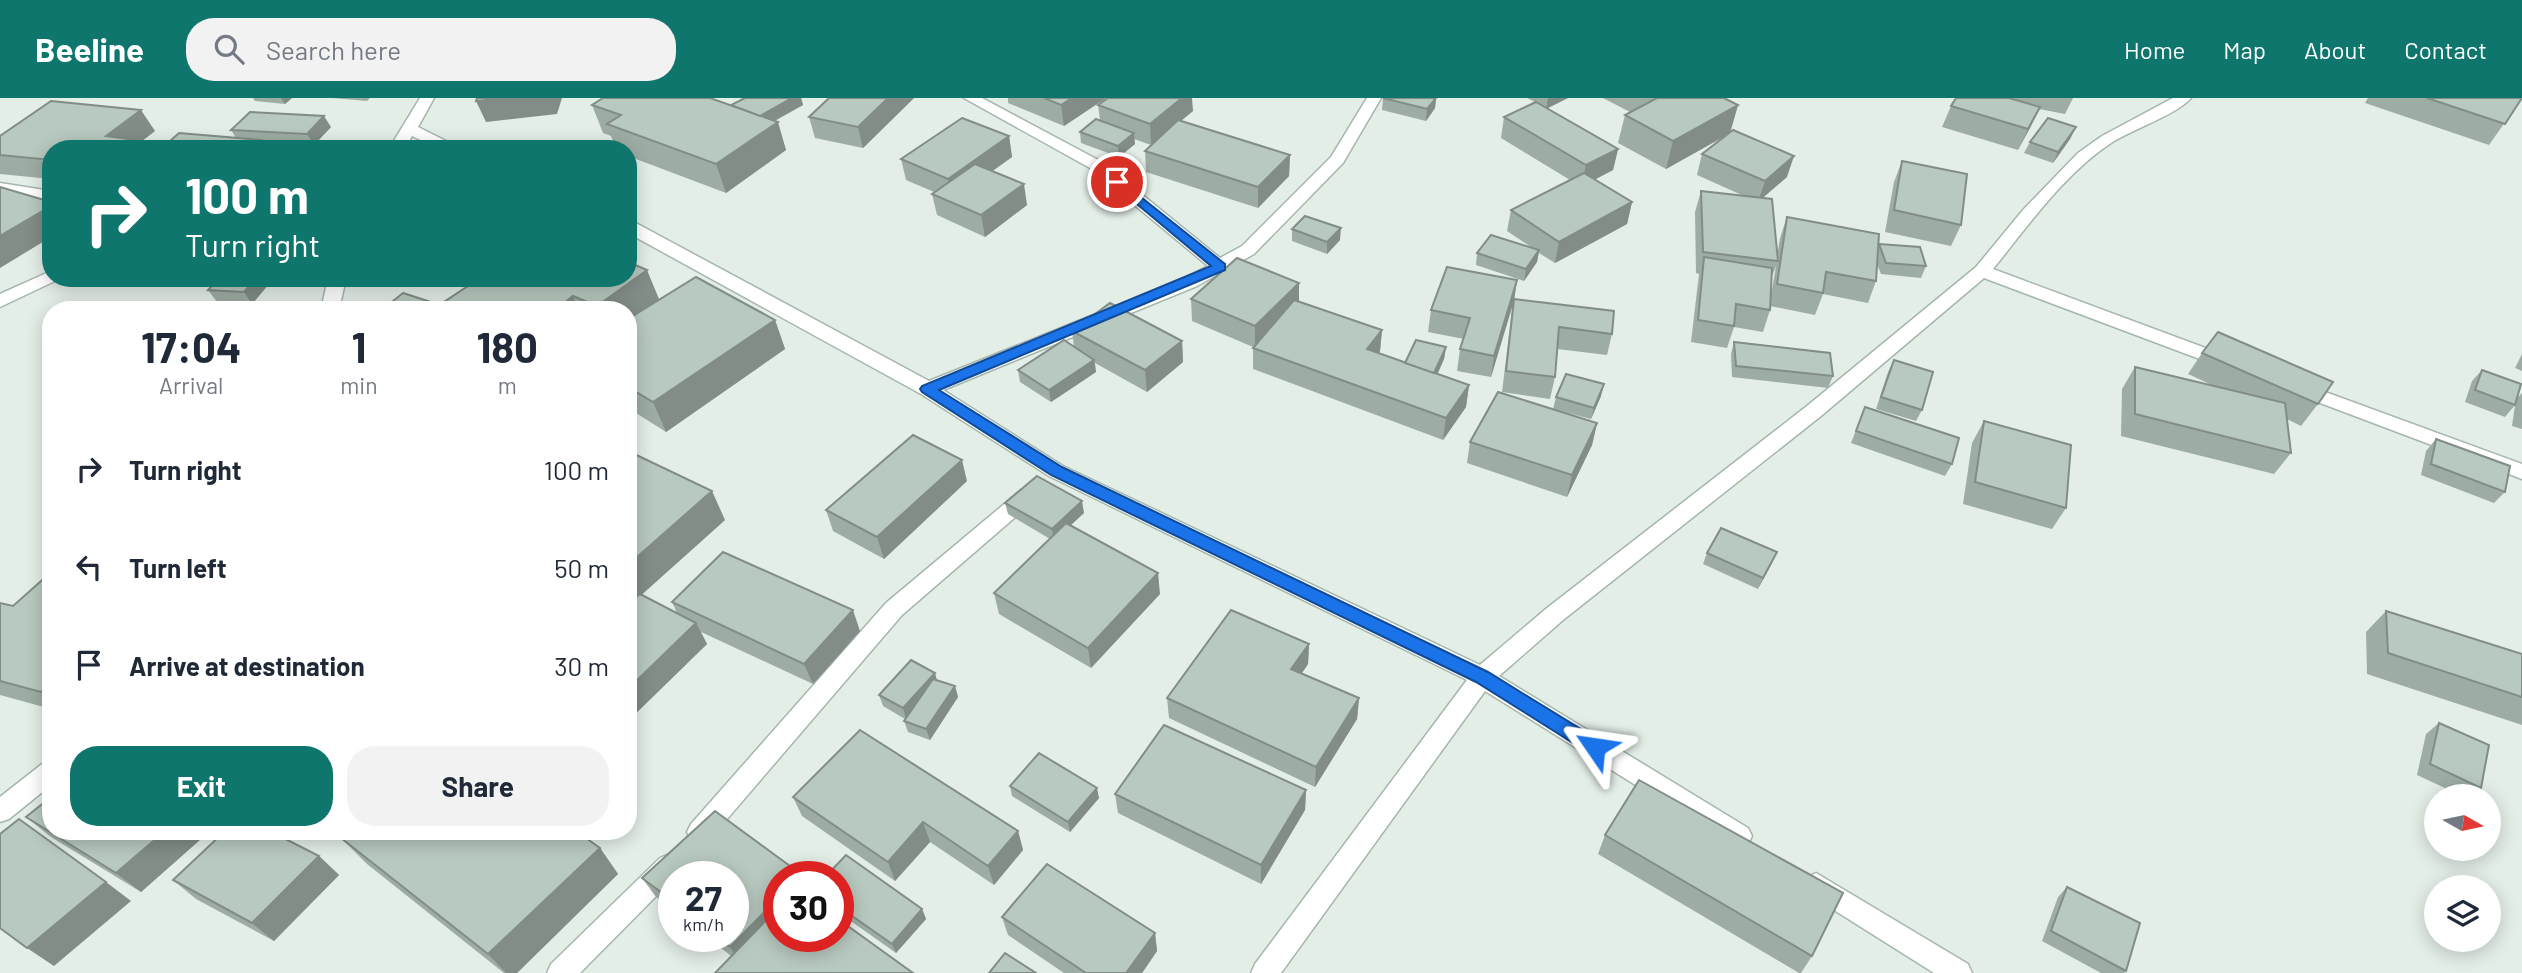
<!DOCTYPE html>
<style>
body{margin:0;font-family:Barlow,sans-serif;background:#f2f2f3;color:#1f2937;height:100vh;display:flex;flex-direction:column;font-size:26px;white-space:nowrap}
*{box-sizing:border-box;margin:0}
p{font-size:23px;color:#747a83}
.icon{flex:none;width:38px;height:38px;fill:none;stroke:currentColor;stroke-width:2;stroke-linecap:round;stroke-linejoin:round}
.map{position:relative;flex:1;overflow:hidden}
.details{position:absolute;left:42px;top:203px;width:595px;height:539px;display:flex;flex-direction:column;background:#fff;border-radius:28px;box-shadow:0 4px 18px #0003}
.details>*{flex:none}
.guide{position:absolute;left:42px;top:42px;width:595px;height:147px;border-radius:28px;box-shadow:0 4px 18px #0003;background:#0f766e;color:#fff;overflow:hidden}
.needle{width:46px;rotate:99deg}
.controls{position:absolute;left:2424px;top:686px;display:grid;gap:14px}
.controls a{display:grid;place-items:center;width:77px;height:77px;border-radius:50%;background:#fff;box-shadow:0 4px 18px #0003;font-size:35px}
.speed{position:absolute;left:658px;top:763px;display:flex;gap:14px;font-size:35px;font-weight:700;text-align:center}
.speed>*{display:grid;place-content:center;width:91px;height:91px;border-radius:50%;background:#fff;box-shadow:0 4px 18px #0003;line-height:1}
.speed small{font-size:18px;font-weight:400}
.speed .limit{border:10px solid #d22;background:#fff;color:#111}
.pin{position:absolute;display:grid;place-items:center;width:60px;height:60px;color:#fff;margin:-30px;border:4px solid #fff;border-radius:50%;box-shadow:0 2px 7px #0007}
.me{position:absolute;width:77px;margin:-38px;rotate:302deg;stroke-linejoin:round;filter:drop-shadow(0 0 5px #0008)}
.turn{display:flex;align-items:center;gap:24px;height:147px;padding:0 28px;font-size:32px}
.turn .icon{width:91px;height:91px;stroke-width:2.5}
.turn b{display:block;font-size:49px;line-height:60px}
.eta{display:flex;justify-content:space-evenly;align-items:center;height:119px;text-align:center}
.eta b{font-size:42px;font-weight:700;line-height:49px}
.cta{display:flex;gap:14px;margin-top:auto;padding:14px 28px}
.cta a{flex:1;height:80px;border-radius:28px;background:#0f766e;color:#fff;font-size:28px;font-weight:700;line-height:80px;text-align:center}
.cta a+a{background:#f2f2f3;color:#1f2937}
ul{padding:0;list-style:none}
li{display:flex;align-items:center;gap:21px;height:98px;padding:0 28px}
li div{flex:1}
li b{display:block;font-size:26px}
li em{font-style:normal}
header{display:flex;align-items:center;gap:42px;box-sizing:border-box;height:98px;padding:0 35px;background:#0f766e;color:#fff}
header strong{font-size:33px}
nav{display:flex;gap:38px;margin-inline-start:auto;font-size:24px}
.search{width:490px;height:63px;background:#f2f2f3;display:flex;align-items:center;gap:18px;box-sizing:border-box;padding:0 24px;border-radius:28px;color:#747a83;font-size:26px}
.map>svg:first-child{display:block}
.lines{fill:none;stroke-linecap:round;stroke-linejoin:round}
.minor-casing{stroke:#a5b6ad;stroke-width:3}
.minor{fill:#fff;fill-rule:evenodd}
.wall{fill:#9eada4;fill-rule:evenodd}
.shaded-wall{fill:#818d86}
.building{fill:#b8c9bf;stroke:#818d86;stroke-width:2}
.route{fill:#1a73e8;stroke:#114b97;stroke-width:2}
</style>
<header>
<strong>Beeline</strong>
<div class="search"><svg class="icon" aria-label="search" viewBox="0 0 24 24"><circle cx="10" cy="10" r="6"/><path d="M15 15l6 6"/></svg>Search here</div>
<nav><a>Home</a><a>Map</a><a>About</a><a>Contact</a></nav>
</header>
<div class="map">
<svg width="2522" height="875" viewBox="0 0 2522 875">
<rect width="100%" height="100%" fill="#e3eee7"/>
<g class="lines">
<defs>
<g id="minor">
<path d="M420,0H434L418,29L462,51H440L412,38L405,51H389Z"/>
<path d="M964,0H982L1102,64L1220,160L1242,148L1331,59L1367,0H1381L1343,65L1254,156L1197,188L943,292L1063,368L1480,567L1547,510L1807,308L1976,169L2023,112L2078,55L2102,38L2173,0H2191C2176,17 2133,31 2111,45C2064,76 2028,128 1993,171L2235,261L2237,265L2235,269H2221L1984,180L1821,318L1563,522L1499,578L1748,730L1752,738L1748,746L1739,749L1730,746L1485,593L1281,875H1251L1255,866L1467,582L1049,378L921,296L628,135V123L634,124L929,283L1185,180L1208,168L1090,70Z"/>
<path d="M0,85L51,93V103L0,95Z"/>
<path d="M51,173V180L57,182L0,209V196Z"/>
<path d="M328,180H346L339,212H321Z"/>
<path d="M2298,284L2522,366V381L2291,294L2289,290L2291,286Z"/>
<path d="M1028,390L1035,392L1038,397L1035,402L902,517L709,742L700,745L691,742L687,734L691,726L886,505L1021,392Z"/>
<path d="M51,663V687L9,721L0,724V699L42,666Z"/>
<path d="M669,756L678,760L682,768L678,776L580,875H547L551,866L660,760Z"/>
<path d="M1816,775L1968,866L1972,875H1934L1807,795L1803,787L1807,779Z"/>
</g>
</defs>
<use href="#minor" class="minor-casing"/>
<use href="#minor" class="minor"/>
</g>
<g class="wall">
<path d="M253,0H292L285,6L255,3Z"/>
<path d="M332,0H370L367,3Z"/>
<path d="M740,0H801L803,7L775,23L786,52L726,95L628,58V51H616L611,38L603,35L592,7H731L743,1Z"/>
<path d="M914,0L863,50L815,40L809,19Z"/>
<path d="M1008,0H1106L1064,28L1008,5Z"/>
<path d="M1383,0H1436L1435,10L1426,23L1382,12Z"/>
<path d="M1527,0H1568L1547,10L1618,51L1613,72L1595,81L1632,104L1627,126L1555,165L1539,155L1537,164L1524,183L1476,167L1477,155L1531,149L1507,133L1511,112L1570,82L1501,40L1504,19L1535,4Z"/>
<path d="M1603,0H1724L1738,7L1730,34L1787,79L1762,100L1777,158L1780,140L1787,119L1878,148L1879,146L1926,168L1921,180L1881,176L1877,166L1876,183L1868,205L1823,196L1815,217L1770,208V212L1763,234L1734,229L1727,250L1691,244L1699,176L1696,175L1695,114L1701,93L1744,98L1697,77L1702,56L1727,37L1666,71L1618,45L1625,17L1630,14ZM1776,168L1770,204L1771,181Z"/>
<path d="M1956,0H2073L2065,16L2039,11L2018,52L1942,29L1951,8Z"/>
<path d="M2368,0H2522L2489,47L2365,5Z"/>
<path d="M1098,7L1193,13L1181,23L1290,57L1289,78L1258,110L1146,74L1145,53L1151,47L1134,41L1135,46L1119,59L1081,45L1080,34L1100,22Z"/>
<path d="M331,29L314,47L263,44L267,51H161L236,40L231,32Z"/>
<path d="M2076,29L2070,41L2053,65L2024,55L2030,44Z"/>
<path d="M155,33L134,49L51,51V81L0,76V38Z"/>
<path d="M1009,38L1012,59L992,73L1027,107L985,139L937,117L932,96L934,94L906,82L901,61Z"/>
<path d="M1902,63L1961,127L1951,148L1885,134L1894,84Z"/>
<path d="M1292,131L1340,142L1327,156L1292,143Z"/>
<path d="M219,180H274L252,206L217,204L208,192Z"/>
<path d="M471,180H628L659,201L644,212L775,222L785,251L666,334L628,310V212H383V211L440,207L477,182Z"/>
<path d="M1517,182L1514,201L1612,236L1607,257L1557,251L1555,279L1550,301L1502,294L1513,204L1491,279L1457,273L1460,251L1464,241L1428,234L1431,212Z"/>
<path d="M1191,201L1299,203L1382,232L1380,253L1379,256L1405,265L1446,249L1444,261L1437,276L1469,287L1466,309L1443,342L1253,271V249L1192,223Z"/>
<path d="M1072,233L1182,243L1183,264L1147,294L1095,265L1096,274L1051,304L1020,284L1018,272L1074,249Z"/>
<path d="M1734,244L1833,278L1828,290L1732,279L1731,256Z"/>
<path d="M2202,255L2318,306L2301,328L2287,321L2291,355L2274,376L2121,338L2122,291L2135,269L2214,288L2188,276Z"/>
<path d="M2522,256V273L2515,270Z"/>
<path d="M1894,262L1922,312L1916,323L1876,311L1888,274Z"/>
<path d="M2482,272L2517,300L2522,295V331L2512,328L2515,307L2505,319L2465,304L2472,283Z"/>
<path d="M1601,298L1591,321L1553,311L1556,299Z"/>
<path d="M1865,309L1952,366L1945,378L1851,345Z"/>
<path d="M1984,323L2066,410L2052,431L1963,406L1972,345Z"/>
<path d="M1597,325L1592,347L1567,399L1467,365L1470,344Z"/>
<path d="M2436,341L2505,394L2494,405L2421,377L2426,353Z"/>
<path d="M628,353L725,422L641,497L677,515L672,504L860,533L813,586L701,534L707,546L628,623Z"/>
<path d="M967,383L884,461L833,433L826,412Z"/>
<path d="M1005,405L1084,415L1070,427L1160,496L1091,570L999,516L994,495L1050,441L1008,416Z"/>
<path d="M1777,454L1758,491L1703,466L1707,455Z"/>
<path d="M51,477V611L0,597V505L13,508Z"/>
<path d="M2386,513L2522,556V627L2367,576L2366,534Z"/>
<path d="M1309,546L1308,566L1302,575L1359,600L1357,621L1315,689L1169,620L1167,600Z"/>
<path d="M937,582L955,588L958,599L930,642L908,634L904,623L905,621L883,608L879,597Z"/>
<path d="M2439,625L2481,690L2471,698H2462L2417,677L2426,636Z"/>
<path d="M1010,688L1099,700L1070,734L1012,698Z"/>
<path d="M1306,692L1305,712L1261,786L1118,715L1115,696Z"/>
<path d="M793,699L1018,733L1023,752L994,787L930,744L895,783L802,718Z"/>
<path d="M715,713L801,776L802,779H779V838H838V821L913,875H715L731,858L706,838H733V779H674V813L656,799L642,780Z"/>
<path d="M26,719L210,733L141,794L51,739Z"/>
<path d="M1605,737L1812,858L1801,875H1799L1598,756Z"/>
<path d="M341,740L600,750L618,776L517,875H504L367,766Z"/>
<path d="M319,758L339,777L274,843L196,801L173,782Z"/>
<path d="M838,779L922,811L926,821L896,855L838,814Z"/>
<path d="M2067,789L2126,873L2124,875H2101L2042,843L2058,799Z"/>
<path d="M1002,819L1155,835L1157,853L1142,875H1064L1008,837Z"/>
</g>
<g class="shaded-wall">
<path d="M281,0H292L285,6Z"/>
<path d="M507,0H562L557,16L486,24L476,3Z"/>
<path d="M792,0H801L803,7L759,31L755,20Z"/>
<path d="M888,0H914L863,50L858,29Z"/>
<path d="M1072,0H1106L1064,28L1061,7Z"/>
<path d="M1182,0H1192L1193,13L1151,47L1150,26Z"/>
<path d="M1436,0L1435,10L1426,23L1427,11Z"/>
<path d="M1548,0H1568L1546,11Z"/>
<path d="M1738,7L1730,35L1666,71L1673,43Z"/>
<path d="M2040,9L2030,30L2018,52L2028,31Z"/>
<path d="M141,12L155,33L134,49L136,51H115L106,38Z"/>
<path d="M324,18L331,29L314,47L307,36Z"/>
<path d="M778,24L786,52L726,95L716,66Z"/>
<path d="M2076,29L2070,41L2053,65L2058,54Z"/>
<path d="M1134,35L1135,46L1119,59L1118,48Z"/>
<path d="M1009,38L1012,59L952,102L948,81Z"/>
<path d="M261,42L267,51H251Z"/>
<path d="M1618,51L1613,72L1581,89L1586,67Z"/>
<path d="M1290,57L1289,78L1258,110V89Z"/>
<path d="M1794,58L1787,79L1758,104L1765,83Z"/>
<path d="M1024,86L1027,107L985,139L981,117Z"/>
<path d="M1632,104L1627,126L1555,165L1559,144Z"/>
<path d="M51,108V139L0,170V138Z"/>
<path d="M1341,130L1340,142L1327,156V144Z"/>
<path d="M1539,152L1537,164L1524,183L1526,171Z"/>
<path d="M647,172L659,201L628,223V212H598L597,208Z"/>
<path d="M256,180H274L252,206L244,194Z"/>
<path d="M1517,182L1514,203L1491,279L1494,258Z"/>
<path d="M1299,185V206L1255,250V228Z"/>
<path d="M573,198L579,212H555Z"/>
<path d="M775,222L785,251L666,334L653,304Z"/>
<path d="M1382,232L1380,253L1365,273L1367,251Z"/>
<path d="M1182,243L1183,264L1147,294L1145,272Z"/>
<path d="M1446,249L1444,261L1431,291L1433,279Z"/>
<path d="M1094,262L1096,274L1051,304L1049,292Z"/>
<path d="M1604,286L1601,298L1591,321L1594,310Z"/>
<path d="M1469,287L1466,309L1443,342L1446,320Z"/>
<path d="M1597,325L1592,347L1567,399L1572,377Z"/>
<path d="M962,362L967,383L884,461L877,439Z"/>
<path d="M712,393L725,422L628,509V467Z"/>
<path d="M1082,403L1084,415L1054,443L1052,431Z"/>
<path d="M1777,454L1772,465L1758,491L1763,480Z"/>
<path d="M1158,475L1160,496L1091,570L1088,550Z"/>
<path d="M853,512L860,533L813,586L804,566Z"/>
<path d="M696,525L707,546L628,623V591Z"/>
<path d="M1309,546L1308,566L1291,591V571Z"/>
<path d="M935,575L938,586L906,621L903,610Z"/>
<path d="M51,585V602L41,594Z"/>
<path d="M955,588L958,599L930,642L926,631Z"/>
<path d="M1359,600L1357,621L1315,689L1316,669Z"/>
<path d="M1097,690L1099,700L1070,734L1068,724Z"/>
<path d="M1306,692L1305,712L1261,786V767Z"/>
<path d="M923,724L930,744L895,783L888,764Z"/>
<path d="M165,733H210L141,794L116,775Z"/>
<path d="M1018,733L1023,752L994,787L988,768Z"/>
<path d="M600,750L618,776L517,875H506L488,856Z"/>
<path d="M319,758L339,777L274,843L252,825Z"/>
<path d="M106,784L131,803L54,868L27,850Z"/>
<path d="M779,799V828L741,867L730,849Z"/>
<path d="M922,811L926,821L896,855L892,846Z"/>
<path d="M1155,835L1157,853L1142,875H1126Z"/>
</g>
<g class="building">
<path d="M477,0H507L476,3Z"/>
<path d="M603,0H710L778,24L716,66L607,26L621,17L592,7Z"/>
<path d="M745,0H792L760,18L731,7Z"/>
<path d="M829,0H888L858,29L809,19Z"/>
<path d="M1044,0H1072L1061,7Z"/>
<path d="M1108,0H1182L1150,26L1098,7Z"/>
<path d="M1383,0H1436L1427,11Z"/>
<path d="M1657,0H1724L1738,7L1673,43L1625,17Z"/>
<path d="M1956,0H2009L2040,9L2028,31L1951,8Z"/>
<path d="M2427,0H2522L2505,26Z"/>
<path d="M51,3L141,12L106,38L129,41L115,51H51V62L0,57V38Z"/>
<path d="M1536,4L1618,51L1586,67L1504,19Z"/>
<path d="M250,14L324,18L307,36L231,32Z"/>
<path d="M962,20L1009,38L948,81L901,61Z"/>
<path d="M2048,20L2076,29L2058,54L2030,44Z"/>
<path d="M1096,21L1134,35L1118,48L1080,34Z"/>
<path d="M1178,22L1290,57L1258,89L1145,53Z"/>
<path d="M1733,32L1794,58L1765,83L1702,56Z"/>
<path d="M179,35L261,42L251,51H161Z"/>
<path d="M1902,63L1967,76L1961,127L1894,112Z"/>
<path d="M975,66L1024,86L981,117L932,96Z"/>
<path d="M1584,75L1632,104L1559,144L1511,112Z"/>
<path d="M0,89L51,104V108L0,138Z"/>
<path d="M1701,93L1772,101L1778,163L1703,154Z"/>
<path d="M1305,118L1341,130L1327,144L1292,131Z"/>
<path d="M1787,119L1879,136L1876,183L1826,174L1823,195L1777,186Z"/>
<path d="M1491,137L1539,152L1526,171L1477,155Z"/>
<path d="M1879,146L1920,149L1926,168L1886,165Z"/>
<path d="M1704,159L1772,170L1770,212L1736,206L1734,228L1698,222Z"/>
<path d="M1237,160L1299,185L1255,228L1191,201Z"/>
<path d="M628,164L647,172L597,208L573,198L555,212H446L438,208L480,180H628Z"/>
<path d="M1447,169L1517,182L1494,258L1460,251L1470,220L1431,212Z"/>
<path d="M696,179L775,222L653,304L628,289V221Z"/>
<path d="M219,180H256L244,194L208,192Z"/>
<path d="M403,195L440,207L438,208L439,211L438,212H387L383,211Z"/>
<path d="M1514,201L1614,213L1612,236L1559,229L1555,279L1506,273Z"/>
<path d="M1294,202L1382,232L1367,251L1469,287L1446,320L1253,250Z"/>
<path d="M1110,205L1182,243L1145,272L1072,233Z"/>
<path d="M2218,234L2333,284L2318,306L2202,255Z"/>
<path d="M1064,242L1094,262L1049,292L1018,272Z"/>
<path d="M1416,242L1446,249L1434,275L1405,265Z"/>
<path d="M1734,244L1830,255L1833,278L1736,268Z"/>
<path d="M1894,262L1933,274L1922,312L1881,299Z"/>
<path d="M2135,269L2285,305L2291,355L2135,316Z"/>
<path d="M2482,272L2521,286L2515,307L2475,292Z"/>
<path d="M1566,276L1604,286L1594,310L1556,299Z"/>
<path d="M1498,294L1597,325L1572,377L1470,344Z"/>
<path d="M1865,309L1959,340L1952,366L1856,333Z"/>
<path d="M1984,323L2071,347L2066,410L1975,384Z"/>
<path d="M913,337L962,362L877,439L826,412Z"/>
<path d="M2436,341L2510,368L2505,394L2431,366Z"/>
<path d="M628,353L712,393L628,467Z"/>
<path d="M1037,378L1082,403L1052,431L1005,405Z"/>
<path d="M1066,425L1158,475L1088,550L994,495Z"/>
<path d="M1721,430L1777,454L1763,480L1707,455Z"/>
<path d="M723,454L853,512L804,566L672,504Z"/>
<path d="M49,476L51,477V585L41,594L0,583V505L13,508Z"/>
<path d="M640,496L696,525L628,591V506Z"/>
<path d="M1231,512L1309,546L1291,571L1359,600L1316,669L1167,600Z"/>
<path d="M2386,513L2522,556V599L2388,555Z"/>
<path d="M911,562L935,575L903,610L879,597Z"/>
<path d="M933,581L955,588L926,631L904,623Z"/>
<path d="M2439,625L2489,647L2481,690L2430,666Z"/>
<path d="M1164,627L1306,692L1261,767L1115,696Z"/>
<path d="M860,632L1018,733L988,768L923,724L888,764L793,699Z"/>
<path d="M1039,655L1097,690L1068,724L1010,688Z"/>
<path d="M1639,682L1843,795L1812,858L1605,737Z"/>
<path d="M51,699V733H165L116,775L26,719Z"/>
<path d="M715,713L801,776L798,779H779V799L730,849L717,838H733V779H674V804L642,780Z"/>
<path d="M19,721L106,784L27,850L0,830V736Z"/>
<path d="M225,733H270L319,758L252,825L173,782Z"/>
<path d="M350,733H576L600,750L488,856L341,740Z"/>
<path d="M846,757L922,811L892,846L838,808V779H825Z"/>
<path d="M1047,766L1155,835L1126,875H1086L1002,819Z"/>
<path d="M2067,789L2140,825L2126,873L2051,833Z"/>
<path d="M779,809V838H838V821L913,875H715Z"/>
<path d="M1005,855L1036,875H989Z"/>
</g>
<path class="route" d="M1117,80L1225,166V172L939,292L1062,369L1488,574L1602,644L1604,649L1602,655L1595,657L1589,655L1476,584L1051,377L922,294L920,291L922,288L1211,168L1113,86L1111,84Z"/>
</svg>
<div class="controls">
<a><svg class="needle" viewBox="-14 -14 28 28"><path d="M0-13l5 13h-10z" fill="#e53935"/><path d="M0 13l5-13h-10z" fill="#747a83"/></svg></a>
<a><svg class="icon" aria-label="layers" viewBox="0 0 24 24"><path d="M12 4l9 5-9 5-9-5zM3 14l9 5 9-5"/></svg></a>
</div>
<div class="speed"><div>27<small>km/h</small></div><div class="limit">30</div></div>
<div class="pin" style="left:1117px;top:84px;background:#d93025"><svg class="icon" aria-label="arrive" viewBox="0 0 24 24"><path d="M6 21V4h12l-3 4 3 4H6"/></svg></div>
<svg class="me" style="left:1595px;top:649px" viewBox="-20 -20 40 40"><path d="M0-17L14 15 0 8-14 15z" fill="#1a73e8" stroke="#fff" stroke-width="4"/></svg>
<div class="guide">
<div class="turn"><svg class="icon" aria-label="right" viewBox="0 0 24 24"><path d="M7 20v-9h11M14 6l5 5-5 5"/></svg><div><b>100 m</b>Turn right</div></div>
</div>
<section class="details">
<div class="eta">
<div><b>17:04</b><p>Arrival</p></div>
<div><b>1</b><p>min</p></div>
<div><b>180</b><p>m</p></div>
</div>
<ul>
<li><svg class="icon" aria-label="right" viewBox="0 0 24 24"><path d="M7 20v-9h11M14 6l5 5-5 5"/></svg><div><b>Turn right</b></div><em>100 m</em></li>
<li><svg class="icon" aria-label="left" viewBox="0 0 24 24"><path d="M17 20v-9H6M10 6l-5 5 5 5"/></svg><div><b>Turn left</b></div><em>50 m</em></li>
<li><svg class="icon" aria-label="arrive" viewBox="0 0 24 24"><path d="M6 21V4h12l-3 4 3 4H6"/></svg><div><b>Arrive at destination</b></div><em>30 m</em></li>
</ul>
<div class="cta"><a>Exit</a><a>Share</a></div>
</section>
</div>
